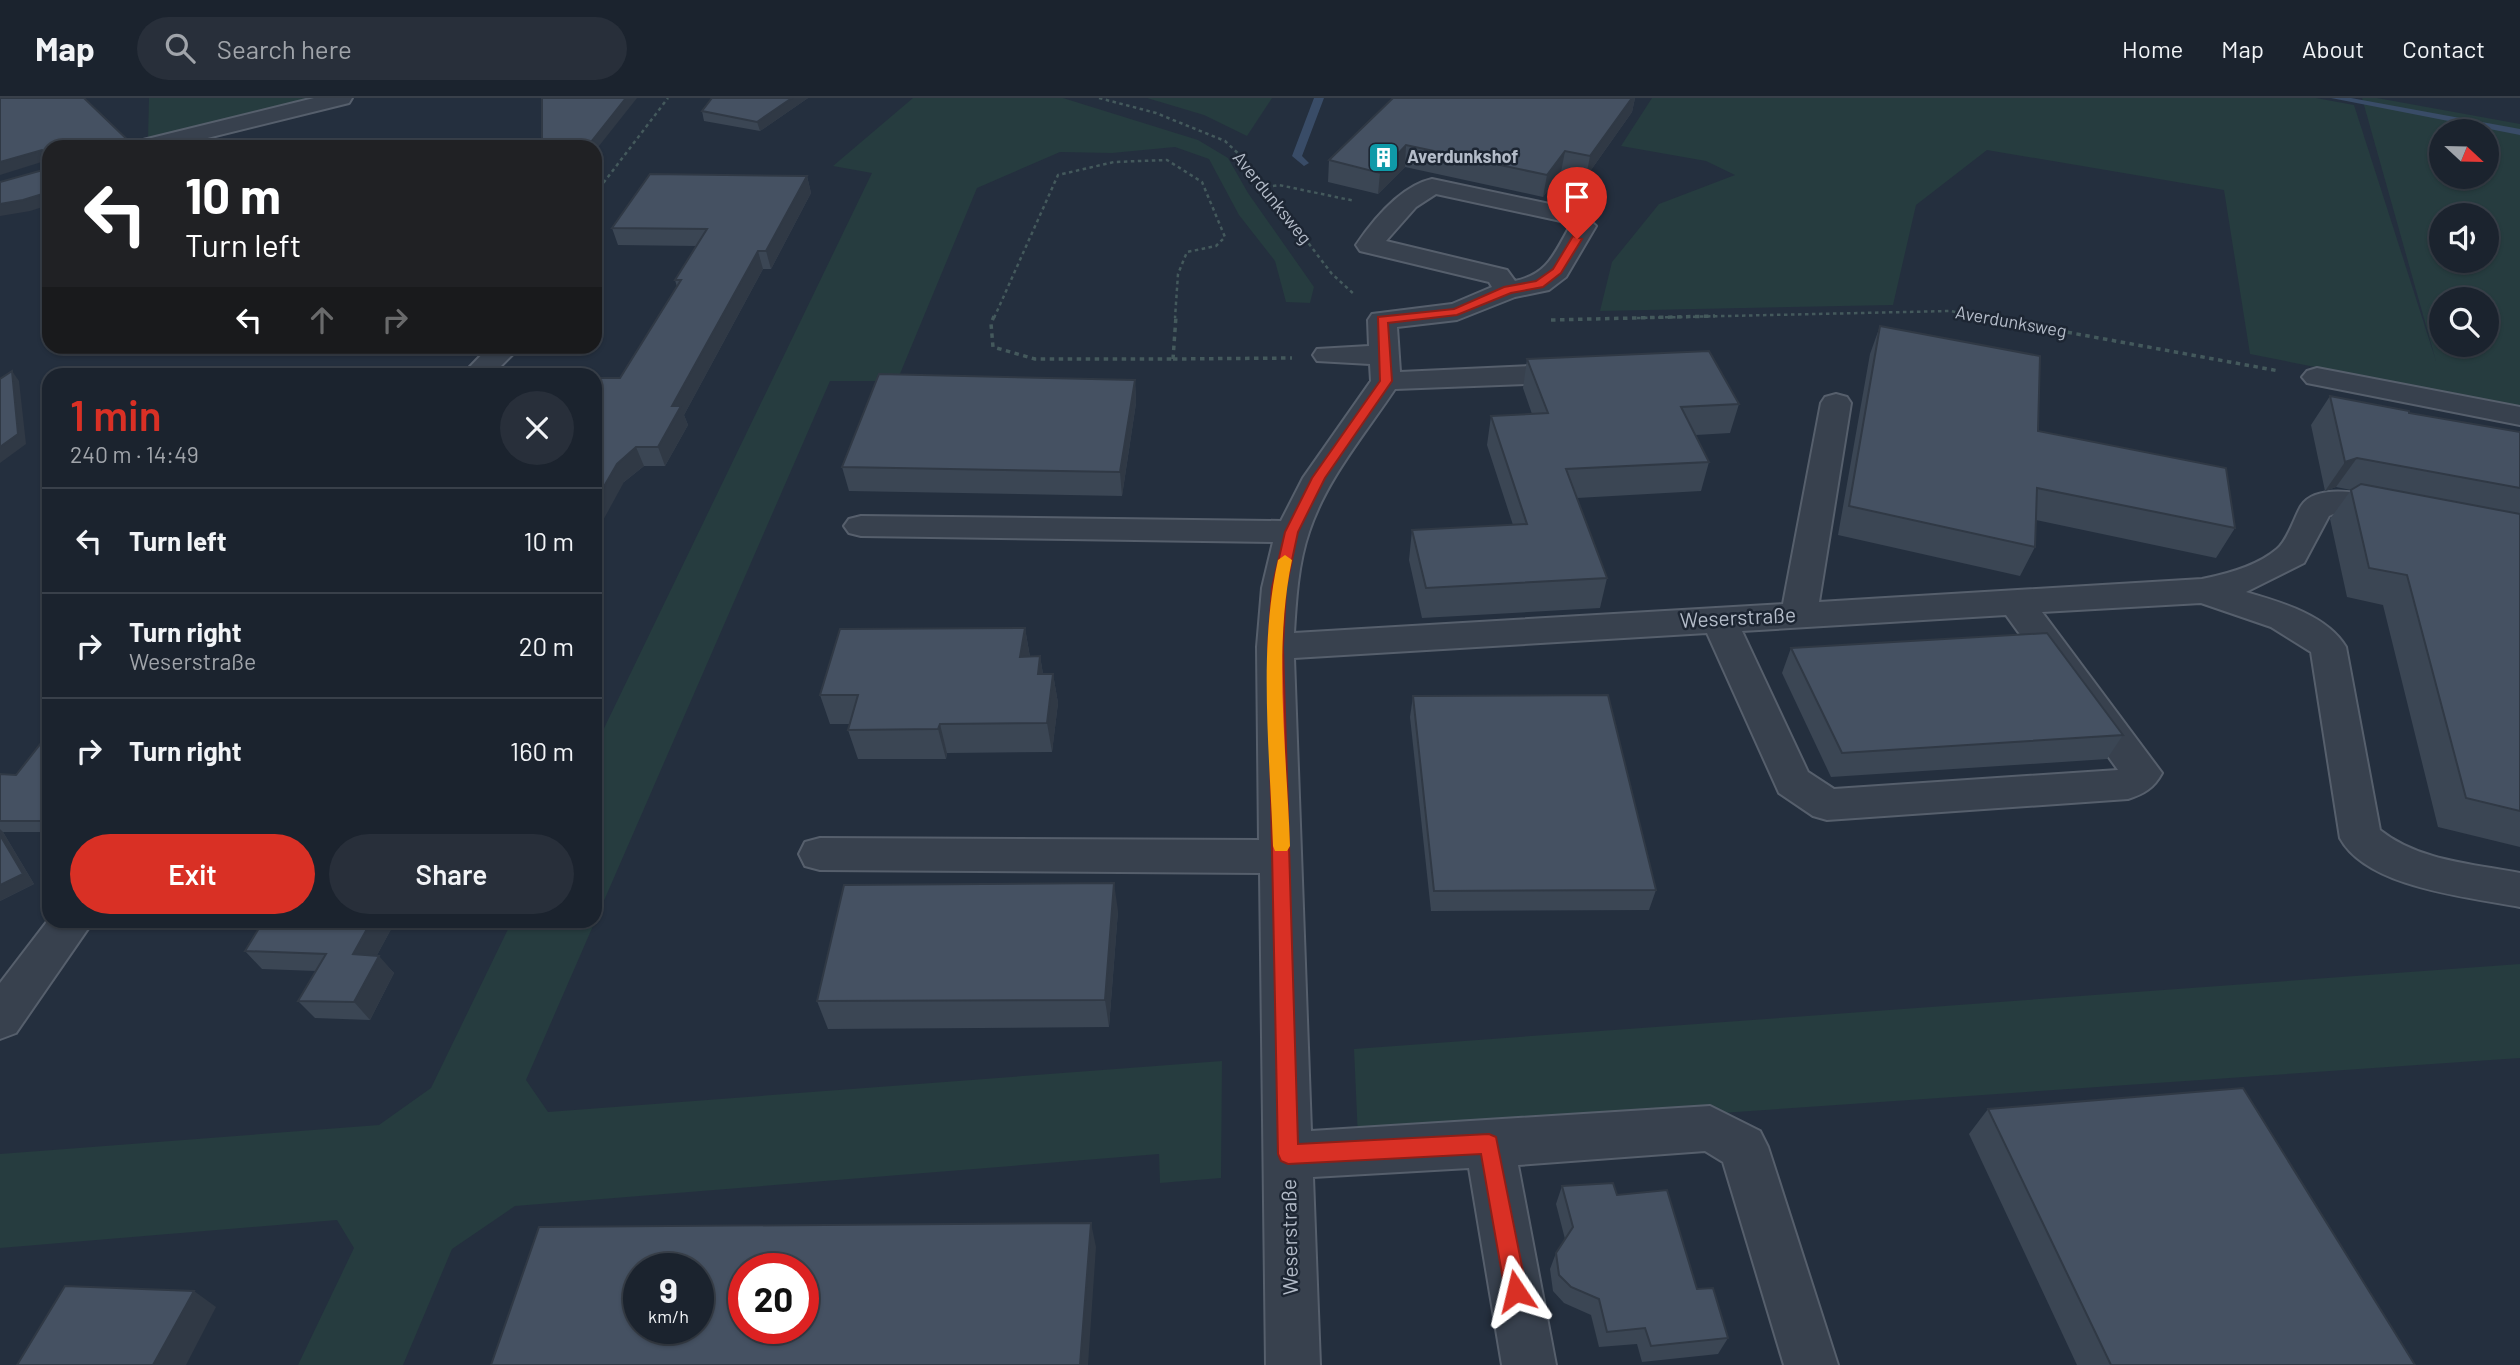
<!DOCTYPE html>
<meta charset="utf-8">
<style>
body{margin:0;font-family:Barlow,sans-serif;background:#282f3a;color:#f1f3f6;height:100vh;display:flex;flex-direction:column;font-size:26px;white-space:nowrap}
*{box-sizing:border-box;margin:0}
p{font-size:23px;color:#a0a4aa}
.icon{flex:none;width:38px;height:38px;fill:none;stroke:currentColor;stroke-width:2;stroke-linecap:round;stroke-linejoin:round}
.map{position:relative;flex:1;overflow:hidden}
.sheet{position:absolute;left:42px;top:270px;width:560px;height:560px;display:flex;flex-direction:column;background:#1b232e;border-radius:21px;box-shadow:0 2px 5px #0004,0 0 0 2px #39404a}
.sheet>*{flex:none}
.top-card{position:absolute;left:42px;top:42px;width:560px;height:214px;border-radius:21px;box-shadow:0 2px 5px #0004,0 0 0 2px #39404a;background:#202124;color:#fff;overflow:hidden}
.needle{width:46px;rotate:112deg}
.tools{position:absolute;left:2429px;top:21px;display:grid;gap:14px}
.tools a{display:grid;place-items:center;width:70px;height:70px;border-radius:50%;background:#1b232e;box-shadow:0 2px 5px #0004,0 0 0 2px #39404a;font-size:35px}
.speed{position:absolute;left:623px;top:1155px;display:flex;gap:14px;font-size:35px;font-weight:700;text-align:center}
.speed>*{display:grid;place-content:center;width:91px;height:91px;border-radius:50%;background:#1b232e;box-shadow:0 2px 5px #0004,0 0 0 2px #39404a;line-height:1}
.speed small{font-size:18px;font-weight:400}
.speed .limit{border:10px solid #d22;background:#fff;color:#111}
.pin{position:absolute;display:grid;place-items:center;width:60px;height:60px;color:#fff;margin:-72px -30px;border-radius:50% 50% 50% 0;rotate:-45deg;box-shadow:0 0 7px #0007}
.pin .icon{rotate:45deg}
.me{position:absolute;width:77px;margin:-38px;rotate:350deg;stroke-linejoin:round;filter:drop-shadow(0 0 5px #0008)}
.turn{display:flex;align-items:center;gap:24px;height:147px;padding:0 28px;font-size:32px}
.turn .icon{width:91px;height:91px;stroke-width:2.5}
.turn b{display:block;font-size:49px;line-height:60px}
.lanes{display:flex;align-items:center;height:66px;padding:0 28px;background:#0003;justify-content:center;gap:35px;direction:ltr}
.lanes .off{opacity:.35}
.round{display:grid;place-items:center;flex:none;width:74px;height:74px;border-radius:37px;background:#282f3a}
.headline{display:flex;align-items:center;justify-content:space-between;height:119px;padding:0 28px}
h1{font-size:42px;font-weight:600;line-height:52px;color:#d93025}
.action{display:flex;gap:14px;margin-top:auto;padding:14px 28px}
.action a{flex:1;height:80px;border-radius:42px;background:#d93025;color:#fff;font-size:28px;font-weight:600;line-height:80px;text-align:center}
.action a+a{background:#282f3a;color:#f1f3f6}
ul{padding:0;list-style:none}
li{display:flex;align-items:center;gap:21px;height:105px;padding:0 28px;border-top:2px solid #39404a}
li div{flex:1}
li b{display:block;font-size:26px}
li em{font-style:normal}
header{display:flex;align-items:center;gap:42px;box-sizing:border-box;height:98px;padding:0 35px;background:#1b232e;border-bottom:2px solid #39404a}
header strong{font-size:33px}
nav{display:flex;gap:38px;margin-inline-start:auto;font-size:24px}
.search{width:490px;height:63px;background:#282f3a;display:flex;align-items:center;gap:18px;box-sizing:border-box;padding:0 24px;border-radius:38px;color:#a0a4aa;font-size:26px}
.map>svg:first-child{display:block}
.green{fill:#263c3f;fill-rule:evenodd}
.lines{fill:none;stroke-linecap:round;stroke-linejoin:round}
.stream{fill:#394c67;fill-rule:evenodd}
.minor-casing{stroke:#565f6c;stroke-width:4}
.path-far1{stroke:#44595c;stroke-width:2.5;stroke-dasharray:3.5 3.5;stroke-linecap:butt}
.path{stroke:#44595c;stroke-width:3.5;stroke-dasharray:4.5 4.5;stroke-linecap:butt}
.minor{fill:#38414e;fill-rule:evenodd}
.wall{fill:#3b4654}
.shaded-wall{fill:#303945}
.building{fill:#455162;stroke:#303945;stroke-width:2;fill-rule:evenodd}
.route{fill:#d93025;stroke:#8d1f18;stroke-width:2}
.slow{fill:#f59e0b}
.labels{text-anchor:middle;stroke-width:5;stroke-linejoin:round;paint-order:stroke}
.far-poi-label{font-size:18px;font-weight:bold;fill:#b4bcc9;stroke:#1d2633;text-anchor:start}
.far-street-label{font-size:18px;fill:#b4bcc9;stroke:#1d2633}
.street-label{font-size:21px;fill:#b4bcc9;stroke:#1d2633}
</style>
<header>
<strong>Map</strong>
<div class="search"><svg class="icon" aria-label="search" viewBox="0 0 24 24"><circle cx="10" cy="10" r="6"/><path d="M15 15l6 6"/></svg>Search here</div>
<nav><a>Home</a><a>Map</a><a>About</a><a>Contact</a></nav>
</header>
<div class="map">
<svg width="2520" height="1267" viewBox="0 0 2520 1267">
<rect width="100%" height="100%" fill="#242f3e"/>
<g class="green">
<path d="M149,0H321L148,41Z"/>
<path d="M913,0H1063L1198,42L1228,60L1248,95L1314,189L1310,205L1286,204L1275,163L1239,117L1209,61L1175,49L1112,55L1060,54L977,90L897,283H830L526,982L548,1014L1222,963L1221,1080L1160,1085L1159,1056L515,1108L452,1151L403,1267H298L354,1150L337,1122L0,1150V1056L379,1027L431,990L512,823L595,822V649L872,75L833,68Z"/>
<path d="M1147,0H1272L1247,38L1204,17Z"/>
<path d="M1652,0H2316L2354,7L2436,263L2362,0H2377L2520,26V310L2250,256L2224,92L1987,52L1916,107L1893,207L1600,213L1612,164L1659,106L1735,77L1706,63L1621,48ZM2441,33H2487V79H2441ZM2441,117H2487V163H2441ZM2441,201H2487V247H2441Z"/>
<path d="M2520,866V960L1358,1040L1354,951Z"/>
</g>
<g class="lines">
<g class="stream">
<path d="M1314,0H1324L1302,58L1309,65L1304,68L1292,58Z"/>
<path d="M2331,0H2351L2520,31V37Z"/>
</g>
<defs>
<g id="minor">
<path d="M314,0H352L349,5L171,49H131L135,44Z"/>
<path d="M1432,81L1578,112L1596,128L1566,179L1549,192L1515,199L1457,222L1397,229L1400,274L1576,266L1586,269L1591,275L1586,281L1576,284L1395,291C1365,336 1326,382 1309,434C1298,466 1296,502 1294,535L1783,506L1821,305L1825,299L1836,296L1847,299L1851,305L1819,504L2202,481C2227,476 2257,468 2277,451C2288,442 2294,420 2301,408C2319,381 2379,399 2405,406L2409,413L2405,420L2393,423L2340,413L2329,418L2304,465L2246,494C2280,504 2327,517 2346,549L2380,732C2419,763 2473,766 2520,775V809C2469,799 2367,790 2340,740L2311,554L2271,529L2201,505L2042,514L2162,675C2154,690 2144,696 2128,701L1827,722L1813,718L1779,695L1707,535L1294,560L1311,1033L1710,1008L1760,1033L1768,1049L1838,1267H1784L1723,1064L1705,1053L1518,1067L1556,1267H1502L1469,1070L1313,1079L1320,1267H1266L1260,775L820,772L805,768L799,756L805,744L820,740L1259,742L1257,549L1262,490L1273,444L861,438L849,435L844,428L849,421L861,418L1281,423L1303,380L1371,283L1370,266L1317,263L1313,257L1317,251L1369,248L1368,222L1372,216L1452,206L1492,189L1489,184L1360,153L1356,147C1373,122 1401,88 1432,81ZM1436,96L1561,123L1569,130C1554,156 1548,176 1515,183L1507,172L1386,143L1416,109ZM2006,517L2118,672L1834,691L1808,674L1742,533Z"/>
<path d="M490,248H521L493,276H463Z"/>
<path d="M2317,270L2520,309V327L2307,285L2302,279L2307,273Z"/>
<path d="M49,821L94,822L16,935L0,941V885Z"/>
</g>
</defs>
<use href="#minor" class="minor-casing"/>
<g class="path-far1">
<path d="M1099,0L1156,15L1225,43L1244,61L1332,176L1355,197"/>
<path d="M1266,89L1279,87L1355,103"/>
<path d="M595,96L668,0"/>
<path d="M994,220L1058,77L1114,64L1167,62L1202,84L1225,139L1216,148L1187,154L1178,176L1175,220"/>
<path d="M1637,220L1950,213L1989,220"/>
</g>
<g class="path">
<path d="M994,218L991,226L993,249L1035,261H1173"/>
<path d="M1979,218L2279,273"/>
<path d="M1551,222L1715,218"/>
<path d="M1173,261L1292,260"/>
<path d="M1173,261L1176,218"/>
</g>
<use href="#minor" class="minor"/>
</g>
<g class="wall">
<path d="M712,0H808L760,33L704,23L702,13Z"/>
<path d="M1393,0H1635L1632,14L1586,79L1561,74L1543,99L1405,69L1378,96L1328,84L1329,62Z"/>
<path d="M807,78L811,95L771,171H763L684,317L688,327L665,368H644L624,384L620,280L677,189L675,182L696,148L618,147L612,130Z"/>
<path d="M1880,228L2038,333L2235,430L2216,460L2036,422L2035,449L2020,478L1838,437L1870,256Z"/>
<path d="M1527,261L1739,306L1730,335L1696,337L1709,364L1701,393L1577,400L1607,480L1600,510L1422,520L1409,462L1412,432L1513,427L1487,347L1491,318L1532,316L1523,290Z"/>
<path d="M1135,282L1136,305L1122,398L849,393L842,369Z"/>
<path d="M2330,298L2409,315L2520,334V749L2438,729L2383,507L2347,499L2330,421L2351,392L2336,389L2325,393L2311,327Z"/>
<path d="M1025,530L1030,559L1040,558L1043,576H1053L1058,605L1052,654L947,655L946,661H858L848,632L850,626H830L820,597Z"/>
<path d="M1791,550L2123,637L2107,661L1831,679L1782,575Z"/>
<path d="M1413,598L1656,792L1649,812L1431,813L1410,619Z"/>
<path d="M49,635V734H3L34,786L0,803V676L16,677Z"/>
<path d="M1118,813L1109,929L828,931L817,903Z"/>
<path d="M264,822H396L377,857L394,875L370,922L315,920L298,903L316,873L262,871L245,853Z"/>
<path d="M1988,1011L2415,1267H2077L1969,1036Z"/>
<path d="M1562,1088L1617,1097L1697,1191L1728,1240L1718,1256L1642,1264L1637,1246L1599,1249L1591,1217L1564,1205L1553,1193L1550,1171L1556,1155L1565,1141L1556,1106Z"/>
</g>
<g class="shaded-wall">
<path d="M626,0H637L595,53V49H587Z"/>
<path d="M792,0H808L760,33L757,24Z"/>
<path d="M1632,0H1635L1632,14L1586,79L1590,58Z"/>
<path d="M1406,47L1405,69L1378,96L1380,75Z"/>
<path d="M42,52L48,62L0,77V64Z"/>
<path d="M1565,53L1561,74L1543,99L1547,77Z"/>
<path d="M807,78L811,95L771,171L766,153Z"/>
<path d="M49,94V107L30,113L0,118V106Z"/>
<path d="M758,153L763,171L684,317L688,327L665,368L658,349L672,308Z"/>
<path d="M12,273L19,283L26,346L0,365V349Z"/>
<path d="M1135,282L1136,305L1122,398L1120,374Z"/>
<path d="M636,349L644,368L624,384L595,437V404L617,366Z"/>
<path d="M2357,360L2336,389L2325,393L2345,364Z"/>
<path d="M1025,530L1030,560L1020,559Z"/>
<path d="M1040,558L1045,588L1038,576Z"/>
<path d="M1053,576L1058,605L1052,654L1047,625Z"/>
<path d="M940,626L947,655L946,661L938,631Z"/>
<path d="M0,731L3,734L34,786L0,803Z"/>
<path d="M1114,785L1118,813L1109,929L1105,902Z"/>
<path d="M372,822H396L368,874L353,856Z"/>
<path d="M379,858L394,875L370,922L354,904Z"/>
<path d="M1091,1125L1096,1149L1088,1267H1080Z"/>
<path d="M194,1193L216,1209L186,1267H153Z"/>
</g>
<g class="building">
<path d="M0,0H84L135,49H49V94L23,102L0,106V84L43,72L45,54L42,52L0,64Z"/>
<path d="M542,0H626L587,49H542Z"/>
<path d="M712,0H792L757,24L702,13Z"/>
<path d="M1393,0H1632L1590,58L1565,53L1547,77L1406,47L1380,75L1329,62Z"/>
<path d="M650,76L807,78L766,153H758L672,308H681L658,349H636L617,366L595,404V280H620L681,182H675L707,131L612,130Z"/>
<path d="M1880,228L2040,258L2038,333L2226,370L2235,430L2037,390L2035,449L1849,408Z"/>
<path d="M1709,253L1739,306L1681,309L1709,364L1566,371L1607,480L1426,490L1412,432L1527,426L1491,318L1548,315L1527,261Z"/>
<path d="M12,273L18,336L0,349V281Z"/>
<path d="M879,276L1135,282L1120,374L842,369Z"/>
<path d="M2330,298L2409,313V315L2520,334V390L2357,360L2345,364Z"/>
<path d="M2361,386L2520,416V713L2466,700L2407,477L2369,470L2351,392Z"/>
<path d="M1025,530L1020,559L1040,558L1038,576H1053L1047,625L940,626L938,631L848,632L858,597H820L840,531Z"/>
<path d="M2047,535L2123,637L1842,655L1791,550Z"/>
<path d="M1608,597L1656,792L1434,793L1413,598Z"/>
<path d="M49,635V723H0V676L16,677Z"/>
<path d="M0,737L23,776L0,787Z"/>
<path d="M1114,785L1105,902L817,903L844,787Z"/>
<path d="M264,822H372L353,856L379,858L354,904L298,903L326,856L245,853Z"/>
<path d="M2243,990L2415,1267H2111L1988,1011Z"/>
<path d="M1613,1085L1617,1097L1667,1092L1697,1191L1713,1190L1728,1240L1651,1248L1645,1230L1607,1234L1599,1201L1571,1189L1559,1177L1556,1155L1573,1129L1562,1088Z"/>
<path d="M1091,1125L1080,1267H491L539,1129ZM639,1171H698V1230H639ZM744,1171H803V1230H744Z"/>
<path d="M65,1188L194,1193L153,1267H17Z"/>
</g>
<path class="route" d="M1573,138L1582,141L1561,175L1543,189L1511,195L1457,217L1388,225L1392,283L1325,380L1298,434L1286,490L1283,549L1298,1046L1489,1036L1496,1039L1527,1193L1524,1201L1516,1204L1508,1201L1505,1193L1481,1056L1288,1066L1281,1063L1278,1056L1268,549L1272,490L1285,434L1312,380L1380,283L1378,219L1454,211L1504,189L1536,183L1553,171Z"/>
<path class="slow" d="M1285,457L1292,462C1273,551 1287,657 1290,748L1287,753H1275L1273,748C1270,657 1258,551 1278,462Z"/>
<defs>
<symbol id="building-square" viewBox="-11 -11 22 22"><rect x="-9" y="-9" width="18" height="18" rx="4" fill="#0f9aa8" stroke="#1d2633"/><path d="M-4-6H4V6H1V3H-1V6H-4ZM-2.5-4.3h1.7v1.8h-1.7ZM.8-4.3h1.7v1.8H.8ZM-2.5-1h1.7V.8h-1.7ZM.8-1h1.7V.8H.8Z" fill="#fff"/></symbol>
</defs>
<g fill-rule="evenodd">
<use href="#building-square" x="1366" y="42" width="35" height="35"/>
</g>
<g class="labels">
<g class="far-poi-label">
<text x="1407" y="65">Averdunkshof</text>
</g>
<g class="far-street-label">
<text transform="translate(1272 100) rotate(51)" y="6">Averdunksweg</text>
<text transform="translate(2011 224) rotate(10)" y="6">Averdunksweg</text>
</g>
<g class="street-label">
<text transform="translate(1738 520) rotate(-3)" y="7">Weserstraße</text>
<text transform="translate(1290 1139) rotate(-91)" y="7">Weserstraße</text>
</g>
</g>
</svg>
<div class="tools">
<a><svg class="needle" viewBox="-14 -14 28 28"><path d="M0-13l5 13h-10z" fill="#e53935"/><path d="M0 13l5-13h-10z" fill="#a0a4aa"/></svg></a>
<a><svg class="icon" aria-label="sound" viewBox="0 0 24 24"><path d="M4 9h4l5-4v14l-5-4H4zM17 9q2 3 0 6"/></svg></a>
<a><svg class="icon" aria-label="search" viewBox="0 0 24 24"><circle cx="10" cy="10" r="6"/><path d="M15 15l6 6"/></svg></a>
</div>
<div class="speed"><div>9<small>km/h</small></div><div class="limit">20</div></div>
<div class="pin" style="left:1577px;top:141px;background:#d93025"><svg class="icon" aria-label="arrive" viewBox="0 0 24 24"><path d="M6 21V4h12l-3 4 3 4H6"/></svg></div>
<svg class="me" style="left:1516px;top:1193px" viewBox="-20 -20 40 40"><path d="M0-17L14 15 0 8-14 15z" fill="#d93025" stroke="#fff" stroke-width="4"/></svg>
<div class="top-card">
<div class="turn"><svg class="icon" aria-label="left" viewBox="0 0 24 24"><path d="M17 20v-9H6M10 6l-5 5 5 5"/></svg><div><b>10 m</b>Turn left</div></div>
<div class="lanes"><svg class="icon" aria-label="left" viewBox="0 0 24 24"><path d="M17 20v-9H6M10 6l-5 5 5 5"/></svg><svg class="icon off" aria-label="ahead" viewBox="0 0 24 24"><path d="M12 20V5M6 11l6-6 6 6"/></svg><svg class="icon off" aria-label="right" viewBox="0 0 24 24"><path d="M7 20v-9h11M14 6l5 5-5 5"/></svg></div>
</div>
<section class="sheet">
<div class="headline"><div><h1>1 min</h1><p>240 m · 14:49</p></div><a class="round"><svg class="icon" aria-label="close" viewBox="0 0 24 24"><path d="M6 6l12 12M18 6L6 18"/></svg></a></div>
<ul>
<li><svg class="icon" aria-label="left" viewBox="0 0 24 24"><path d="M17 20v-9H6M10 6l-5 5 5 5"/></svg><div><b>Turn left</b></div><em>10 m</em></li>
<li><svg class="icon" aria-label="right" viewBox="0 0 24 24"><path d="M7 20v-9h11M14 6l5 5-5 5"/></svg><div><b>Turn right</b><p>Weserstraße</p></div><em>20 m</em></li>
<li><svg class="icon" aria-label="right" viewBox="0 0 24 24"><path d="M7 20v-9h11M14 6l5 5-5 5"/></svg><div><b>Turn right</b></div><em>160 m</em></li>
</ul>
<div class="action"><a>Exit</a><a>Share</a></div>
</section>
</div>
